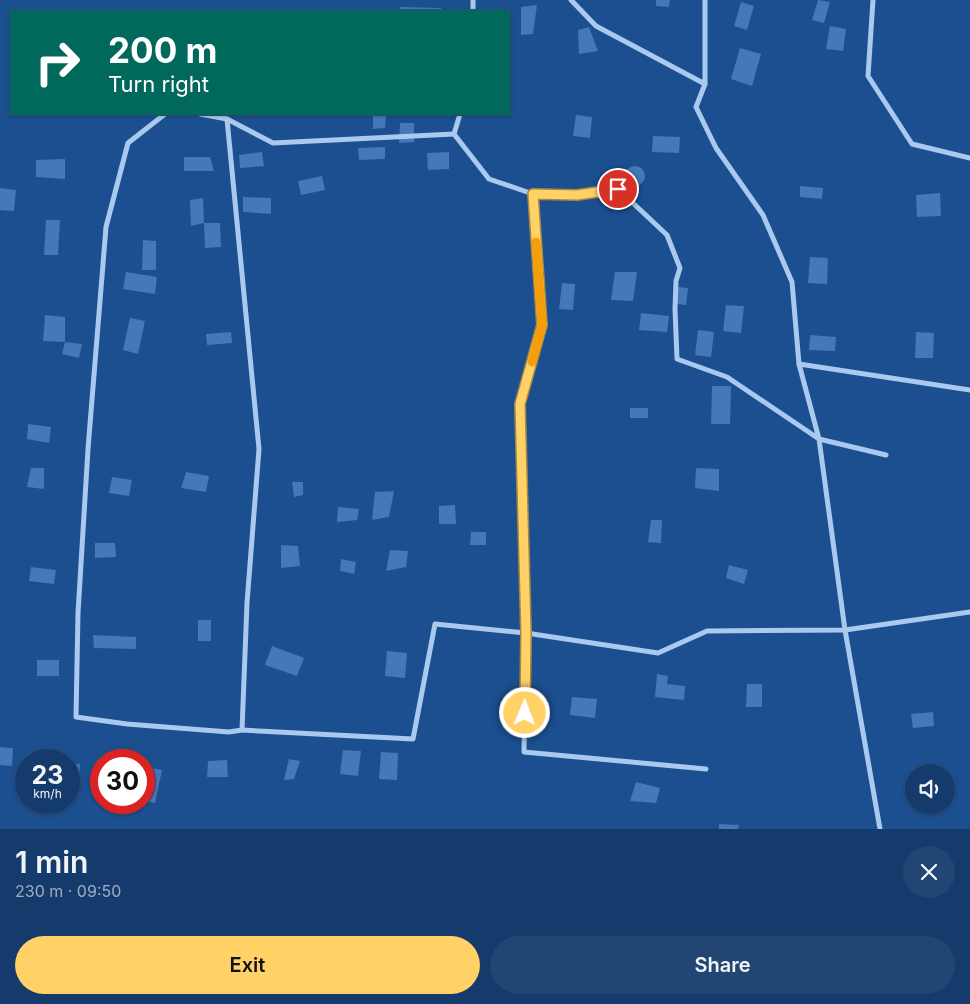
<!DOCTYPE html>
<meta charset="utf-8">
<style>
body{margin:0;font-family:Inter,sans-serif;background:#214673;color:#f1f3f6;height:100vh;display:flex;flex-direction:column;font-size:19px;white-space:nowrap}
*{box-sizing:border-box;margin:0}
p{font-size:16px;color:#9dadc1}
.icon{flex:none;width:28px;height:28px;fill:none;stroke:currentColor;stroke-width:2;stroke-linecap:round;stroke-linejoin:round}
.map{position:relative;height:829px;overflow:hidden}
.drawer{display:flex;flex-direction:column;background:#143b6b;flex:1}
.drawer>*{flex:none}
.guide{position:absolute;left:10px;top:10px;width:500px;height:105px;border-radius:0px;box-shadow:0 1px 4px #0004,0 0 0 1px #33557e;background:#00695c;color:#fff;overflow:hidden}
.controls{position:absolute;left:905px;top:764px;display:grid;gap:10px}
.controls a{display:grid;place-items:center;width:50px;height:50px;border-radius:50%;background:#143b6b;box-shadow:0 1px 4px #0004,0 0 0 1px #33557e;font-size:25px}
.speed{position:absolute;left:15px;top:749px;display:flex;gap:10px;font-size:25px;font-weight:700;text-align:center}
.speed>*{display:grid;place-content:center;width:65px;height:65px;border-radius:50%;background:#143b6b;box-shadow:0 1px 4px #0004,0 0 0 1px #33557e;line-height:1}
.speed small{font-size:12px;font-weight:400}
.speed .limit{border:8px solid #d22;background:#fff;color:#111}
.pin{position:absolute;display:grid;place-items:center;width:42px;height:42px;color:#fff;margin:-21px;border:2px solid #fff;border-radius:50%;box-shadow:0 1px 5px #0007}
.me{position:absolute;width:55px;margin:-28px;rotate:1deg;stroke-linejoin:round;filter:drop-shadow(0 0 4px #0008)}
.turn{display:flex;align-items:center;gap:18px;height:105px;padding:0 15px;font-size:22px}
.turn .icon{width:65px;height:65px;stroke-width:2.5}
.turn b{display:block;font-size:35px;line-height:42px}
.round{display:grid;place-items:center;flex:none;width:52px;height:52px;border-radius:26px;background:#214673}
.head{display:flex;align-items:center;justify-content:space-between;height:85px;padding:0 15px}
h1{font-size:30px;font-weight:600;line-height:38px}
.button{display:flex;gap:10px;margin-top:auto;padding:10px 15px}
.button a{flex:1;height:58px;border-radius:30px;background:#ffd166;color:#111;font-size:20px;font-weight:600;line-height:58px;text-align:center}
.button a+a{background:#214673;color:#f1f3f6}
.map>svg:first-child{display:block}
.building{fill:#4478b7}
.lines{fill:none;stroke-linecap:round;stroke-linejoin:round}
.minor{stroke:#a9c9ee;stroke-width:5}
.route-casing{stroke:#a68842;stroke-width:12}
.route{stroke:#ffd166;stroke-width:9}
.slow{stroke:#f59e0b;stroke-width:9}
</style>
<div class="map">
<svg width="970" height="829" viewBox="0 0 970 829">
<rect width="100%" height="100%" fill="#1b4f8f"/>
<g class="building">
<path d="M656,0H670L669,7L656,6Z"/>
<path d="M818,0L830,2L824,23L812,20Z"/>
<path d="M741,2L754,6L747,30L734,26Z"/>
<path d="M537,5L533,34L521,35V7Z"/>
<path d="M400,7L441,8V11H400Z"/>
<path d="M830,26L846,29L843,51L826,49Z"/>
<path d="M589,27L598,51L579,54L578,30Z"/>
<path d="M740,48L761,54L752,86L731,79Z"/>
<path d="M373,114H386L385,128L373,129Z"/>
<path d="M576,115L592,117L590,138L573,136Z"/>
<path d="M400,123H414V142L399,143Z"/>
<path d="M653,136L680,137L679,153L652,152Z"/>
<path d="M385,147V159L359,160L358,148Z"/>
<path d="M262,152L264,166L240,168L239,155Z"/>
<path d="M449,152V169L428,170L427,153Z"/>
<path d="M184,157H210L214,171H184Z"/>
<path d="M65,159V179L36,177V160Z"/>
<circle cx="635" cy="176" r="10"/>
<path d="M322,176L325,190L301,195L298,181Z"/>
<path d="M800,186L823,188L822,199L800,197Z"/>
<path d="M0,188L16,190L14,211L0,210Z"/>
<path d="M940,193L941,216L917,217L916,195Z"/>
<path d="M243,197L271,198V214L243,212Z"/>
<path d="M203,198L204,223H220L221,247L205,248L204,223L191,226L190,200Z"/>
<path d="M46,220H60L58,255H44Z"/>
<path d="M143,240L156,241V270H142Z"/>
<path d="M810,257L828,258L827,284L808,283Z"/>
<path d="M126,272L157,277L155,294L123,289Z"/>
<path d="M615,272H637L633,301L611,300Z"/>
<path d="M562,283L575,284L573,310L559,309Z"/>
<path d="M678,287L688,288L686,305L677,304Z"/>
<path d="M726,305L744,306L741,333L723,331Z"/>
<path d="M641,313L669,316L667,332L639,330Z"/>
<path d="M45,315L65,317V342L82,344L79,358L62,354L65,342L43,341Z"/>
<path d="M130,318L145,321L138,354L123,350Z"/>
<path d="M698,330L714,332L711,357L695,355Z"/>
<path d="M231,332L232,343L207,345L206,334Z"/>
<path d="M916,332L934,333L933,358H915Z"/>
<path d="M810,335L836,337L835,351L809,350Z"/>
<path d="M712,386H731L730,424H711Z"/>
<rect x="630" y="408" width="18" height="10"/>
<path d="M28,424L51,427L49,443L27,439Z"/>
<path d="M31,468H44V489L27,487Z"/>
<path d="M696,468L719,469V491L695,488Z"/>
<path d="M186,472L209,476L206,492L181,488Z"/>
<path d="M112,477L132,480L129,496L109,493Z"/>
<path d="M292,482H303V495L294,497Z"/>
<path d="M394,491L389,517L372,520L375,492Z"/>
<path d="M455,505L456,524H439V506Z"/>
<path d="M338,507L359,509L357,520L337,522Z"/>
<path d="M651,520H662L661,543L648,542Z"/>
<path d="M471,532H486V545H470Z"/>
<path d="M95,543H115L116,557L95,558Z"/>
<path d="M281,545L298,546L300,566L281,568Z"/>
<path d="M390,550L408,551L406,567L386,571Z"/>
<path d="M341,559L356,562L354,574L340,571Z"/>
<path d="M729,565L748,570L744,584L726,578Z"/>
<path d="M31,567L56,570L54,584L29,581Z"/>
<rect x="198" y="620" width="13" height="21"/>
<path d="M93,635L136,637V649L94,648Z"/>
<path d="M272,646L304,658L297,676L265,665Z"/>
<path d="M387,651L407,653L405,678L385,676Z"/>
<rect x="37" y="660" width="22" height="16"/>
<path d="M657,674L668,676L667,684L685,686L684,700L655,697Z"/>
<path d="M747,684H762V707H746Z"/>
<path d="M572,697L597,699L595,718L570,715Z"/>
<path d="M933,712L934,726L913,728L911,714Z"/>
<path d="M0,747L13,748L12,766L0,765Z"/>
<path d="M343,750L361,751L358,776L340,774Z"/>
<path d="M381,752L398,753L397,780L379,779Z"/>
<path d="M289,759L300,761L294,779L284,780Z"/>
<path d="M227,760L228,777H207L208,761Z"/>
<path d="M69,763L80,764L79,780L69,779Z"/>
<path d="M146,767L162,770L155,803L144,801V776Z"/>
<path d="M636,782L660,788L656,803L630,801Z"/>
<path d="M115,802H135V811L115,810Z"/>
<path d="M719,824L739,825L738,829H719Z"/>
</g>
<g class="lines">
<g class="minor">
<path d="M473,0V11"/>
<path d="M571,0L596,26L705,84V0"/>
<path d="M873,0L868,76L912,144L970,158"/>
<path d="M705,84L696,107L716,148L763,215L792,282L799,364L819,439L845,630L880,829"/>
<path d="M165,114L128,143L106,227L88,449L78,613L76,717L127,724L229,732L242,730L413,739L435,624L526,633L658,653L707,631L845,630L970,612"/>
<path d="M200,114L227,119L273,143L454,134"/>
<path d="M460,114L454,134L489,179L533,194L577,195L618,189L667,235L680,268L676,281L675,309L677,359L727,377L819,439L886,455"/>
<path d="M227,119L259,449L247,603L242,730"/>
<path d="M533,194L543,325L520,404L526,633L524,752L706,769"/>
<path d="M799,364L970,390"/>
</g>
</g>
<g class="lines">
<defs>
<path id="route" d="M525,713L526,633L520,404L542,325L533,194L577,195L618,189"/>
</defs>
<use href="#route" class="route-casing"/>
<use href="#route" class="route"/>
<path class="slow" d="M532,362L542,325L536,242"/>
</g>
</svg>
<div class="controls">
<a><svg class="icon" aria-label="sound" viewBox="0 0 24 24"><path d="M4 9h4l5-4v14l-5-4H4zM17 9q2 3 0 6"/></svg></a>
</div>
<div class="speed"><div>23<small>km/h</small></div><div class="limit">30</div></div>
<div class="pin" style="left:618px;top:189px;background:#d93025"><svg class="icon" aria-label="arrive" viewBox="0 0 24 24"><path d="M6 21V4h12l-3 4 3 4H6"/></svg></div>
<svg class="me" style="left:525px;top:713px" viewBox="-20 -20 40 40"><circle r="17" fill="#ffd166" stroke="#fff" stroke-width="3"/><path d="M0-11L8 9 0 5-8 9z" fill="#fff"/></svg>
<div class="guide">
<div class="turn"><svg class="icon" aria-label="right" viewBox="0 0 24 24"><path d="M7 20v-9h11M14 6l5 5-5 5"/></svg><div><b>200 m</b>Turn right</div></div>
</div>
</div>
<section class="drawer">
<div class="head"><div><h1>1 min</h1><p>230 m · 09:50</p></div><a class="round"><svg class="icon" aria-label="close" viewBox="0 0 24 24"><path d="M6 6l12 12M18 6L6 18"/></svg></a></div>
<div class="button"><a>Exit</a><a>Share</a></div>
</section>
